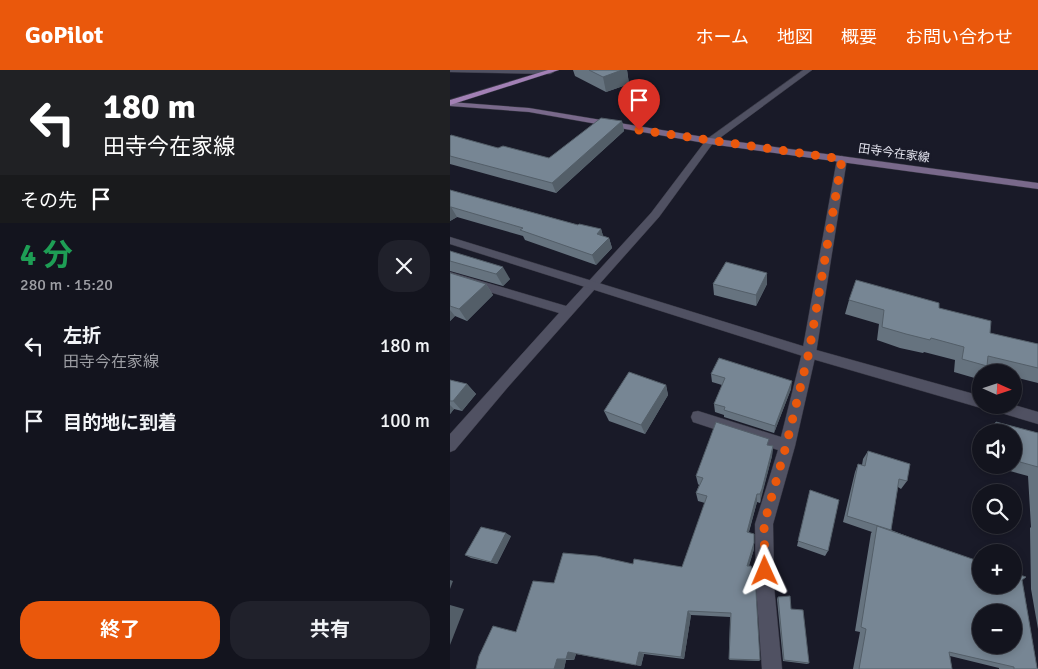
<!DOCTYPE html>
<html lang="ja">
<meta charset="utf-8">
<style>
body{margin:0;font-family:Signika,"Noto Sans JP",sans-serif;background:#20212b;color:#f1f3f6;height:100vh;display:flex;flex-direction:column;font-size:19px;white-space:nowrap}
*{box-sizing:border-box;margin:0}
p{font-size:16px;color:#9d9ea4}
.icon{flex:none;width:28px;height:28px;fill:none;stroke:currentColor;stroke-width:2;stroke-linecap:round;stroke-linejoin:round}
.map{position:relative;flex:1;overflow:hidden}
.panel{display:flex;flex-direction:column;background:#13141e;width:450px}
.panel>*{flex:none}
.top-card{background:#202124;color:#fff;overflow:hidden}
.needle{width:32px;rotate:93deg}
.fabs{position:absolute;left:522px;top:294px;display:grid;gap:10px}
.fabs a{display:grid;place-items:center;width:50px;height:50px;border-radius:50%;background:#13141e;box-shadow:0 2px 8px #0003,0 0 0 1px #32333c;font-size:25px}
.pin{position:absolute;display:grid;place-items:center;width:42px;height:42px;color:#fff;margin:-51px -21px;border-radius:50% 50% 50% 0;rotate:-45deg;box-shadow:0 0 5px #0007}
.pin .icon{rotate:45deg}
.me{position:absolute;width:55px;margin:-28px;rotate:359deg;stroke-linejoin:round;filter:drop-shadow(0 0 4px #0008)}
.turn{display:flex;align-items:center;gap:18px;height:105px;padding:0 20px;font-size:22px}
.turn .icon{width:65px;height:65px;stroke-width:2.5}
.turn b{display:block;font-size:35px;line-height:42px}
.then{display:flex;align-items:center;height:48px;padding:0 20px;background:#0003;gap:10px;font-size:19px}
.round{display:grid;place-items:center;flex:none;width:52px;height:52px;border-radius:20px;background:#20212b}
.head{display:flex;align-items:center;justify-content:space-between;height:85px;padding:0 20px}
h1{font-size:30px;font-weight:700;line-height:38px;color:#1e9e55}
.action{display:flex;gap:10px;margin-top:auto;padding:10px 20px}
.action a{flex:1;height:58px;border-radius:20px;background:#ea580c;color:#fff;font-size:20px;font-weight:700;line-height:58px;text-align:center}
.action a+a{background:#20212b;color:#f1f3f6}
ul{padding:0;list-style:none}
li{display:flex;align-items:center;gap:15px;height:75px;padding:0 20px}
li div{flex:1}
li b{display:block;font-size:19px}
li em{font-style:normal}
header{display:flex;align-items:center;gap:30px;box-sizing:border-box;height:70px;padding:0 25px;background:#ea580c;color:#fff}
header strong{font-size:24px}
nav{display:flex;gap:28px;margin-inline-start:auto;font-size:18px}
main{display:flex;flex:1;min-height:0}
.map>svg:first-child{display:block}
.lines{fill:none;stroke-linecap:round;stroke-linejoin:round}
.minor-casing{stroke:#363642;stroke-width:1}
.tertiary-casing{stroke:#363642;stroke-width:1}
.secondary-casing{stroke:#363642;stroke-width:1}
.primary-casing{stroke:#363642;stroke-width:1}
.minor{fill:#505162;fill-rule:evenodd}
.tertiary{fill:#505162;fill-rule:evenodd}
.secondary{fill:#79698b;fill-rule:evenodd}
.primary{fill:#a280b5;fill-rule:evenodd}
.wall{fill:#66737f}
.shaded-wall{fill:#535e68}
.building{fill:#778694;stroke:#535e68;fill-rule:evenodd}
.route{stroke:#ea580c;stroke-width:9;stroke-dasharray:0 16.2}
.labels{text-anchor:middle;stroke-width:5;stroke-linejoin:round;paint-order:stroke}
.far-street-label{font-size:12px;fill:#e6e6f1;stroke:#191a28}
</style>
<header>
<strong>GoPilot</strong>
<nav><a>ホーム</a><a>地図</a><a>概要</a><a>お問い合わせ</a></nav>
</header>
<main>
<section class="panel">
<div class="top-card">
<div class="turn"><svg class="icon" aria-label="left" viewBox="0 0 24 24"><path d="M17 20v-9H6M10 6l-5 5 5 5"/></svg><div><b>180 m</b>田寺今在家線</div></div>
<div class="then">その先<svg class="icon" aria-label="arrive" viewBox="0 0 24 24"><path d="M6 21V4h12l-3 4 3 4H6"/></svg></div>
</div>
<div class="head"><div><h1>4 分</h1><p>280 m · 15:20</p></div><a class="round"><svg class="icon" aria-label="close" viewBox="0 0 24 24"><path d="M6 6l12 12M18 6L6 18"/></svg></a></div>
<ul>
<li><svg class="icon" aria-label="left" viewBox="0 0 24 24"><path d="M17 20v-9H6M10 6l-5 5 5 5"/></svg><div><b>左折</b><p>田寺今在家線</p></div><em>180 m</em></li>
<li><svg class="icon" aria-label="arrive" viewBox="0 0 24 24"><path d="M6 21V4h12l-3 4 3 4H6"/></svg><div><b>目的地に到着</b></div><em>100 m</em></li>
</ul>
<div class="action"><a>終了</a><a>共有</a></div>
</section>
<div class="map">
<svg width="588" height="599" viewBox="0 0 588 599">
<rect width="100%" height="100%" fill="#191a28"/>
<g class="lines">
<defs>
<g id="minor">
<path d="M0,0H100L104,2L100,4L0,2Z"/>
<path d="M353,0H362L263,73L209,147L58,317L5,380L0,382V364L109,243L0,210V202L116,236L201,143L257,69Z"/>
<path d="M392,86L397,89L366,283L345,376L323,454L324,516L332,599H312L306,516L305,454L328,380L243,352L241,347L243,342L248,341L331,367L352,283L387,89Z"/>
</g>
<path id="tertiary" d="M0,167L359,278L531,326V335H564L588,342V354L538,339L536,336L531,338L359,288L0,174Z"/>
<path id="secondary" d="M0,32L79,38L260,68L588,113V119L260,74L79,42L0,36Z"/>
<path id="primary" d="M98,0H109L0,35V30Z"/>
</defs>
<use href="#minor" class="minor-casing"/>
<use href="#tertiary" class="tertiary-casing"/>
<use href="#secondary" class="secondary-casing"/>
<use href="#primary" class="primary-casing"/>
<use href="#minor" class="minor"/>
<use href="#tertiary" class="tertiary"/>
<use href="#secondary" class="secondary"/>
<use href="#primary" class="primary"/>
</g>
<g class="wall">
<path d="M123,0H177L179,14L156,22L125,6Z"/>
<path d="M172,51L174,61L106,123L0,94V66L48,78L99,88Z"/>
<path d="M0,120L128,155L151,159L153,166L159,168L162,178L146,195L75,170L73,166L7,147L0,151Z"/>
<path d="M0,181L60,209L53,216L0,201Z"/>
<path d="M0,203L36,214L43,225L17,251L5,246L0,251Z"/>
<path d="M317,203V214L306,236L264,225L263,214Z"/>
<path d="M399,230L489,238L540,263L588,274V313L564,307V302H545L534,300L532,302H531V304L528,309L504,302L505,290L474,282L473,283L450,278L427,270L429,254L395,244Z"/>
<path d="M261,304L341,319L324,363L274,347V345L265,342L264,334L272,315L262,312Z"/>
<path d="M0,310L17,314L26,324L12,341L4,339L0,344Z"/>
<path d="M216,315L218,325L195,364L159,351L154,341Z"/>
<path d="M546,352L588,363V559L581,519L580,458L581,457L578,406L560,401V395H564V362H537V361Z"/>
<path d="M318,375L323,376L322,386L311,427L310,433L307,432L299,462L304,479L299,496L310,590L309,591L280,590L279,589L280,547L241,545L234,589L194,584L191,596L126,584L124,590H116L114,599H26L66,562L104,513L183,494L232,497L255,433L248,431L246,423L249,415L248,414L246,406Z"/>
<path d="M418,381L457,411L451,419L448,417L441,460L572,510L587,598L588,599H549V598L500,586L502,599H403L410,562L405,561L421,463L422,462L393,452L405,402L408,394L412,395L413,389Z"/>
<path d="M360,420L378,481L375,486L347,476Z"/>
<path d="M61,466L47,494L21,488L15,485Z"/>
<path d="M328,527L359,593L357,594L333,591L327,529Z"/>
</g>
<g class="shaded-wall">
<path d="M172,0H177L179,14L156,22L153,7Z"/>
<path d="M172,51L174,61L106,123L102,113Z"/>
<path d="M0,137H1L7,147L0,151Z"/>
<path d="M151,159L154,169L147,164Z"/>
<path d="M159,168L162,178L146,195L142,185Z"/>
<path d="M53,197L60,209L53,216L46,204Z"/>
<path d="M317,203V214L306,236V225Z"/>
<path d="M36,214L43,225L17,251L9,239Z"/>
<path d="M0,240L5,246L0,251Z"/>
<path d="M342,311L341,319L324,363L325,356Z"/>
<path d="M17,314L26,324L12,341L3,331Z"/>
<path d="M216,315L218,325L195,364L191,355Z"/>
<path d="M0,335L4,339L0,344Z"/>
<path d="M323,376L322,386L310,433V424Z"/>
<path d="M307,424V432L297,468V462Z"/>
<path d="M56,463L61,466L47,494L41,492Z"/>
<path d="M304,473V479L297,501V496Z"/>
<path d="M0,510L3,511L0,519Z"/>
<path d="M0,535L14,539L0,575Z"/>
<path d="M238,541L241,545L234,589L231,587Z"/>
<path d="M118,582L126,584L124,590L116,589Z"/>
<path d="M189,582L194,584L191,596L186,595Z"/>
<path d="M107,589L116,590L114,599H104Z"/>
</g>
<g class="building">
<path d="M139,0H172L153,7Z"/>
<path d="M151,48L172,51L102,113L0,86V66L1,65L48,78L53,76L99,88Z"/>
<path d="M0,120L128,155L129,154L151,159L147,164L159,168L142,185L70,160L73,158L1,137H0Z"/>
<path d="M0,181L53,197L46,204L0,191Z"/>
<path d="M276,192L317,203L306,225L263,214Z"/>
<path d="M0,203L36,214L9,239L0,236Z"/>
<path d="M406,210L489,233V238L541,251L540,263L588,274V298L538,286L537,296L512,289L514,277L481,268L480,270L456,264L432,257L434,240L399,230Z"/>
<path d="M269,288L342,311L325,356L274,340L275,337L264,334L275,308L261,304Z"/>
<path d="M179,302L216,315L191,355L154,341Z"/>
<path d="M0,310L17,314L3,331H0Z"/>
<path d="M266,352L319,369L317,375L323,376L312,419L310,424H307L297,462L304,464V473L297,496H301L305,505L310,590L279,589L281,543L238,541L231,587L189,582L186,595L118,582L116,589H107L104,599H26L29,586L43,556L66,562L83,511L104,513L113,483L147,486L183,494L184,489L232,497L257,426L246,423L253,408L246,406Z"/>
<path d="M546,352L588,363V397L570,392V377L564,375V362H545Z"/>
<path d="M418,381L460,394L457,411L449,409L441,460L397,446L408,394L415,396Z"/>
<path d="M360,420L389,430L378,481L348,471Z"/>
<path d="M427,456L531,492V515H564V503L576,507L572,510L587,598L588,599H564V597L499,582L502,599H409L416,559L411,557ZM531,542H564V575H531Z"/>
<path d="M31,457L56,463L41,492L15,485Z"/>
<path d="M340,526L341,539L353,540L359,593L334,590L328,527Z"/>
</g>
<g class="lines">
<path class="route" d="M189,60L392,89L359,282L336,376L314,454L315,501"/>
</g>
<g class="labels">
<g class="far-street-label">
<text transform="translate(444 83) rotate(8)" y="4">田寺今在家線</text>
</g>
</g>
</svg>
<div class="fabs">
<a><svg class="needle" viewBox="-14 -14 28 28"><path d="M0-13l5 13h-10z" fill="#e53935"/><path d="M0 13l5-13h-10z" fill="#9d9ea4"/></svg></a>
<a><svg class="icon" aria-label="sound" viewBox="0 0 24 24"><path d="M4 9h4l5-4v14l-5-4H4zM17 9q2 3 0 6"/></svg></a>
<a><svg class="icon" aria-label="search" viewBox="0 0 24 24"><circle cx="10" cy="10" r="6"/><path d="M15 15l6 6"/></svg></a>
<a>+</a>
<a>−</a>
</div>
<div class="pin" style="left:189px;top:60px;background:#d93025"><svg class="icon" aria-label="arrive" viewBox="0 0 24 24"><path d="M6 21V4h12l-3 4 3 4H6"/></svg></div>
<svg class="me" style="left:315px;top:501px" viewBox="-20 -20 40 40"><path d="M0-17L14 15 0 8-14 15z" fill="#ea580c" stroke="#fff" stroke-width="4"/></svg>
</div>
</main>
